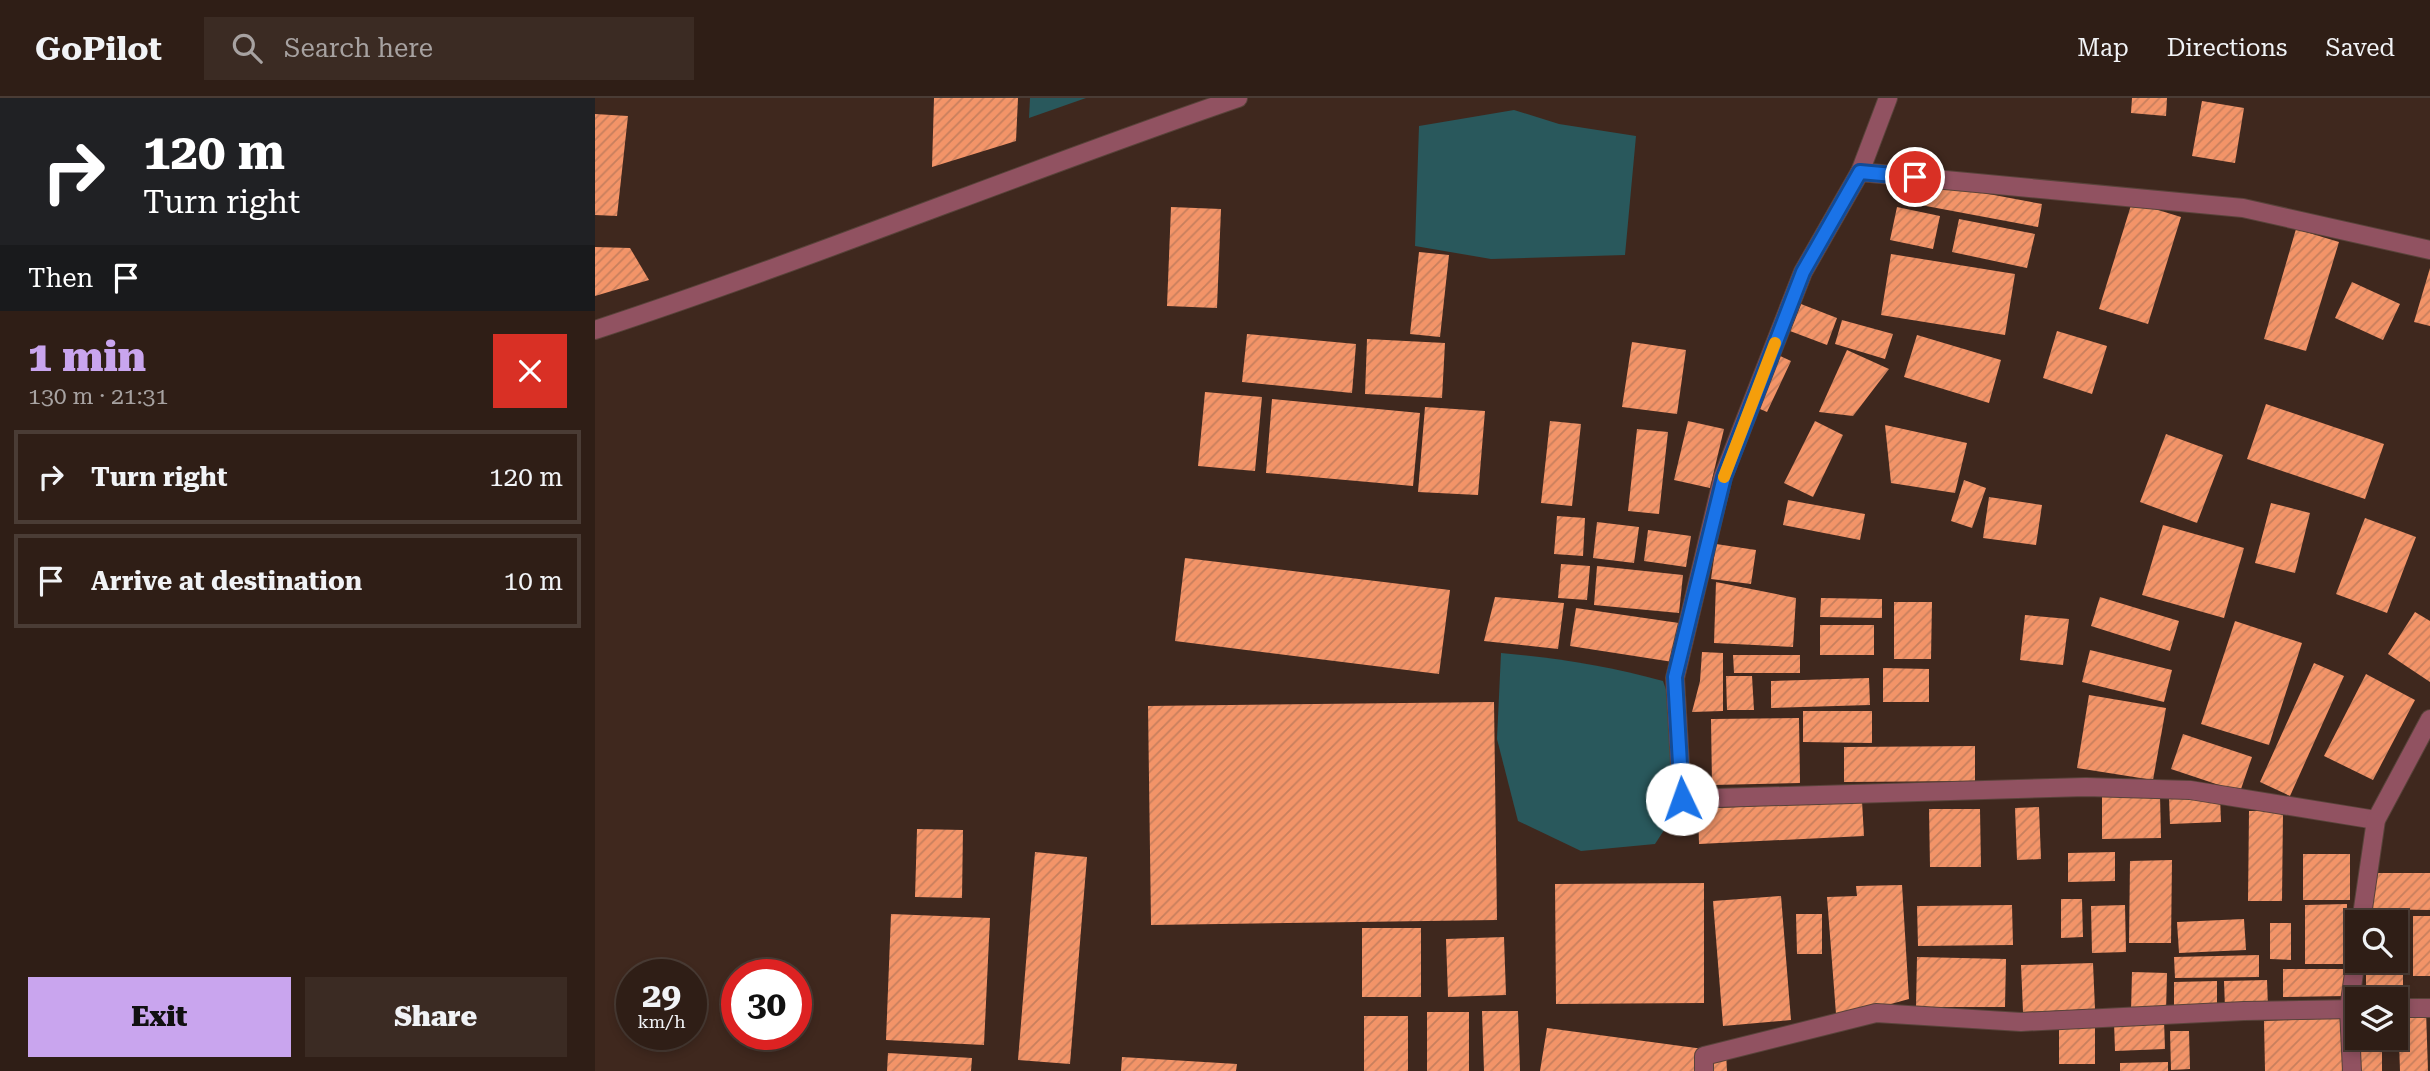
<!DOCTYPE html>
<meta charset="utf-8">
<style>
body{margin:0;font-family:"Roboto Serif",serif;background:#3b2b23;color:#f1f3f6;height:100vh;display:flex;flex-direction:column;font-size:26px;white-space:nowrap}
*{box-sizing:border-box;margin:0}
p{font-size:23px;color:#a7a2a1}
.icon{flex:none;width:38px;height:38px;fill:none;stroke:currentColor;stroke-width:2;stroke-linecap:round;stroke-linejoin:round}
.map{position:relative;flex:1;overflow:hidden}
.panel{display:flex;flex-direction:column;background:#2f1e16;width:595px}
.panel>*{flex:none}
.banner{background:#202124;color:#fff;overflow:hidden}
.buttons{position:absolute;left:1750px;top:812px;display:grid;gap:14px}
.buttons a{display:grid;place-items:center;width:63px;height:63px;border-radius:0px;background:#2f1e16;box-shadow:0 4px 10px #0003,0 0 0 2px #4a3c35;font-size:35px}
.speed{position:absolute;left:21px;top:861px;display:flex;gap:14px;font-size:35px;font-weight:700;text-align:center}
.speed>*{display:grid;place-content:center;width:91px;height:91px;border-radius:50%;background:#2f1e16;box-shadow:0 4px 10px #0003,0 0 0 2px #4a3c35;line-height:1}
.speed small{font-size:18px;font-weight:400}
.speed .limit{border:10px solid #d22;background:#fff;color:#111}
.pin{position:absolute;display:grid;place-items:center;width:60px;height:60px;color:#fff;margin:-30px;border:4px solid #fff;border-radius:50%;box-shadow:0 2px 7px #0007}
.me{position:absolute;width:77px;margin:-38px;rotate:357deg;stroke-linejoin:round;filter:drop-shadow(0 0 5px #0008)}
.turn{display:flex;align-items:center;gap:24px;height:147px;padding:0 28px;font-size:32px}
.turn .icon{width:91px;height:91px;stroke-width:2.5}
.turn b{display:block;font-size:49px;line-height:60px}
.then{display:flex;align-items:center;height:66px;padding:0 28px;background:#0003;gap:14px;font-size:26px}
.round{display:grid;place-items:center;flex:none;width:74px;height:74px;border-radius:0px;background:#3b2b23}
.headline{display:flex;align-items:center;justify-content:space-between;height:119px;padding:0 28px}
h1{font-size:42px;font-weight:800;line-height:52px;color:#c9a5ee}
.cta{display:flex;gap:14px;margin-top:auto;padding:14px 28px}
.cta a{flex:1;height:80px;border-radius:0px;background:#c9a5ee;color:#111;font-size:28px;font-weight:800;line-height:80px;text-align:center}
.cta a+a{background:#3b2b23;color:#f1f3f6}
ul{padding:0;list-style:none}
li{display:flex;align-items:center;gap:21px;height:94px;margin:0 14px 10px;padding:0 14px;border:4px solid #4a3c35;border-radius:0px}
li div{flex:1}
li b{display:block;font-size:26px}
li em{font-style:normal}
header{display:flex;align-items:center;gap:42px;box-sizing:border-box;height:98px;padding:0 35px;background:#2f1e16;border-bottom:2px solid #4a3c35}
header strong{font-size:33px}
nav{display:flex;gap:38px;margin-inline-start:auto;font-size:24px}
.search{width:490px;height:63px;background:#3b2b23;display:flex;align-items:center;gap:18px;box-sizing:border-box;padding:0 24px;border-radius:0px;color:#a7a2a1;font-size:26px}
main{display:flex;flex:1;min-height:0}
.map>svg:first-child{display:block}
.water{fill:#29585c}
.building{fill:url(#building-hatch)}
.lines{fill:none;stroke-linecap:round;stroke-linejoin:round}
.minor-casing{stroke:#59433a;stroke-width:20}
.minor{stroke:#915261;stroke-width:18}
.route-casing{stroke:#114b97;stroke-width:18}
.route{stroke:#1a73e8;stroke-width:12}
.slow{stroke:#f59e0b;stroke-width:12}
</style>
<header>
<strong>GoPilot</strong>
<div class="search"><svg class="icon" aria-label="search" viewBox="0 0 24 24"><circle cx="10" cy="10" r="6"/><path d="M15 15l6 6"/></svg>Search here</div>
<nav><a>Map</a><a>Directions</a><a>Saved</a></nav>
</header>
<main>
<section class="panel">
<div class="banner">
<div class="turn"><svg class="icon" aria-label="right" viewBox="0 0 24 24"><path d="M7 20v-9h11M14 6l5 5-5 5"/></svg><div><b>120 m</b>Turn right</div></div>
<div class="then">Then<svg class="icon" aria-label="arrive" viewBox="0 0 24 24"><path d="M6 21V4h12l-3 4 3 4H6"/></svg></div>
</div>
<div class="headline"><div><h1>1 min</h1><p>130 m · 21:31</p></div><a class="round" style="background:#d93025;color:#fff"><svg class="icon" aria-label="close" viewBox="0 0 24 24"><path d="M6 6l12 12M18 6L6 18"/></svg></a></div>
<ul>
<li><svg class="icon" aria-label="right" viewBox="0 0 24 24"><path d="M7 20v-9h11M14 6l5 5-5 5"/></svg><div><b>Turn right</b></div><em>120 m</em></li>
<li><svg class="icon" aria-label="arrive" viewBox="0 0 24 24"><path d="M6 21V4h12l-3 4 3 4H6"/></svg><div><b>Arrive at destination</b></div><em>10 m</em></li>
</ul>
<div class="cta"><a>Exit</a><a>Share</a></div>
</section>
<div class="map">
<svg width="1835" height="973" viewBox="0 0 1835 973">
<defs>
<pattern id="building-hatch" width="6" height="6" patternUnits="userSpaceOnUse" patternTransform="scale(1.75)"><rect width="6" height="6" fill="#f39468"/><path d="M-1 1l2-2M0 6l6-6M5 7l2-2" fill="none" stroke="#c77f5d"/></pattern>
</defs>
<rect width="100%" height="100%" fill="#3f281e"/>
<g class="water">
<path d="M435,0H491L434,20Z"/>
<path d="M919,12L964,26L1041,38L1030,157L896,161L820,148L824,28Z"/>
<path d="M906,555C962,560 1014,568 1068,583L1089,643L1088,703L1060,746L986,753L923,723L902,641Z"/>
</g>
<g class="building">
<path d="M339,0H423L421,43L337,69Z"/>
<path d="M1537,0H1572L1571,18L1536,15Z"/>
<path d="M1607,3L1649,10L1640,65L1597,58Z"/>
<path d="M0,16L33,18L22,118L0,117Z"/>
<path d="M1319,82L1447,106L1443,129L1315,105Z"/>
<path d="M1537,104L1586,119L1553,226L1504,211Z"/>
<path d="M576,109L626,111L622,210L572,208Z"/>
<path d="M1302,109L1345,118L1338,151L1295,142Z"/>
<path d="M1364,121L1440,136L1432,170L1357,154Z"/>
<path d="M1701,131L1744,144L1711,253L1669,241Z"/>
<path d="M0,149L35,150L54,182L0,198Z"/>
<path d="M824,154L854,157L845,239L815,236Z"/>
<path d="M1296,156L1420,176L1410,237L1286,217Z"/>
<path d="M1835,170V228L1819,224Z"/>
<path d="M1757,184L1805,206L1788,242L1740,220Z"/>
<path d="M1206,206L1242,220L1232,247L1195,233Z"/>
<path d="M1247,222L1298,236L1290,261L1240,246Z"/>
<path d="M1462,233L1512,248L1497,296L1448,280Z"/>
<path d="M652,236L761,246L757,295L647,284Z"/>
<path d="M1322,237L1406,262L1394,305L1309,279Z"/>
<path d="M772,241L850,245L847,300L770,296Z"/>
<path d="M1037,244L1091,252L1082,316L1027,309Z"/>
<path d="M1252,252L1294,271L1258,318L1224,314Z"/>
<path d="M1181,256L1196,263L1172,314L1158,308Z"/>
<path d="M610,294L667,299L660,373L603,368Z"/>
<path d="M677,301L825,315L818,388L671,375Z"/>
<path d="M1671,306L1789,346L1770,401L1652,361Z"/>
<path d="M830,309L890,313L883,397L823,394Z"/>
<path d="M955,323L986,326L977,408L946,405Z"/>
<path d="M1093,323L1129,331L1115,390L1079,382Z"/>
<path d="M1220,323L1248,337L1218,399L1189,385Z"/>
<path d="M1290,327L1372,345L1360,395L1296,385Z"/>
<path d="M1042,331L1073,334L1064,416L1033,413Z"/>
<path d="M1571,336L1628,357L1602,425L1545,404Z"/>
<path d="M1369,382L1391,390L1377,430L1356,423Z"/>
<path d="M1394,399L1447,407L1441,447L1388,440Z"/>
<path d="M1193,402L1270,416L1265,442L1188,427Z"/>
<path d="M1676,405L1715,415L1700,475L1660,465Z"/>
<path d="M962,418L990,420L988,458L959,456Z"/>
<path d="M1770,420L1821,439L1792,515L1741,496Z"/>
<path d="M1002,424L1044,429L1039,465L998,460Z"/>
<path d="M1568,427L1649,450L1629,520L1547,497Z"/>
<path d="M1053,432L1096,438L1091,469L1049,463Z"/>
<path d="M1121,446L1161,452L1156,486L1116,481Z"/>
<path d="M590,460L855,492L844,576L580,543Z"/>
<path d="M966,466L995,468L992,502L963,500Z"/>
<path d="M1002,468L1088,477L1084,515L999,507Z"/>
<path d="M1121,484L1201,500L1198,549L1119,545Z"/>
<path d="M900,499L969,505L963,551L889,543Z"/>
<path d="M1505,499L1584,523L1575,553L1496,528Z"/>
<path d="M1226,500L1287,501V520L1225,519Z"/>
<path d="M1299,504H1337L1336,561H1299Z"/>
<path d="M981,510L1084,525L1078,564L975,548Z"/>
<path d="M1820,514L1835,523V584L1793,556Z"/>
<path d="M1430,517L1474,521L1468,567L1425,562Z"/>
<path d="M1640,523L1707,545L1674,647L1606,626Z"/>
<rect x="1225" y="527" width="54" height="30"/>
<path d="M1495,552L1577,572L1569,604L1487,584Z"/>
<path d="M1107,554L1128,555V613L1097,614L1105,583Z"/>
<path d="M1138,557H1205V575H1139Z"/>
<path d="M1719,565L1749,578L1695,698L1665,684Z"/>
<path d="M1288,570L1334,571V604H1288Z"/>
<path d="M1771,576L1820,602L1778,682L1729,658Z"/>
<path d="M1131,578H1157L1159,612H1132Z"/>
<path d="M1274,580L1275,607L1176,610V583Z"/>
<path d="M1494,597L1571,610L1558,682L1482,670Z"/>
<path d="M899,604L902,822L556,827L553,608Z"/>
<path d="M1208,613H1277V645L1208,644Z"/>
<path d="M1204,620L1205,685L1117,687L1116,621Z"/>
<path d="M1588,636L1657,659L1645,694L1576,671Z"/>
<path d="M1380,648V683L1249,684V649Z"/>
<path d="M1507,697H1565L1566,740L1507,741Z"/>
<path d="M1625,699L1626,724L1575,726L1574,700Z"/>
<path d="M1267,703L1269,738L1104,746L1103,711Z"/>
<path d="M1444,709L1446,761L1422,762L1420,710Z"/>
<path d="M1334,711H1385L1386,769H1335Z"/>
<path d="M1654,713H1688L1687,803H1653Z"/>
<path d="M322,731L368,732L367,800L320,799Z"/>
<path d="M440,754L492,759L475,966L423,962Z"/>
<path d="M1520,754V783L1473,784V755Z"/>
<rect x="1708" y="756" width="47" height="46"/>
<path d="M1577,762L1576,845H1534L1535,763Z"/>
<path d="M1777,775H1835V812L1777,811Z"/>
<path d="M1109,785V905L961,906L960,786Z"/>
<path d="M1307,787L1314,901L1274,912L1241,916L1232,799L1262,798L1261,788Z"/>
<path d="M1186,798L1196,922L1128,928L1118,803Z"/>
<path d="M1466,801H1487L1488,839L1466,840Z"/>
<path d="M1752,806V866H1710V807Z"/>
<path d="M1417,807L1418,847L1323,848L1322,808Z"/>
<path d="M1530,807L1531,854L1497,855L1496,808Z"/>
<path d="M296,816L395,820L389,947L291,942Z"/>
<path d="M1201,816H1227V856H1202Z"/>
<rect x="1818" y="818" width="17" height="60"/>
<path d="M1771,820H1808V896L1771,897V863H1801V824H1771Z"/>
<path d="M1649,821L1651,852L1584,855L1582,824Z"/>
<path d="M1675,825H1696V862L1675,861Z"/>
<rect x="767" y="830" width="59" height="69"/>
<path d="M909,839L911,897L853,899L851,841Z"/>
<path d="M1664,857V879L1580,880L1579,859Z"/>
<path d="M1322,859L1411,861L1410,909H1321Z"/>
<path d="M1498,865L1500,911L1428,914L1426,867Z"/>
<path d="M1688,871H1752V898L1688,899Z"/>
<path d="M1537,874L1572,875L1571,914H1536Z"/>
<path d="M1672,882L1673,909L1630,910L1629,883Z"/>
<path d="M1622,883V912H1579V884Z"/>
<path d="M1831,912L1833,973H1805L1803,913Z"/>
<path d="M887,913H923L925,973H889Z"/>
<rect x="832" y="914" width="42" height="59"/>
<rect x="769" y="918" width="44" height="55"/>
<path d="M1750,920L1752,973H1670L1669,923Z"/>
<path d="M1569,922L1570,951L1520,953L1519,924Z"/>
<path d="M952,930L1131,954L1132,973H945Z"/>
<rect x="1464" y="930" width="36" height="36"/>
<path d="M1575,933H1594L1595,971L1576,972Z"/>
<rect x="1767" y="940" width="32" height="5"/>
<rect x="1763" y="952" width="24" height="21"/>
<path d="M293,955L377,960L376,973H292Z"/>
<path d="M527,959L642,966L641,973H526Z"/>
<path d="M1573,964V973H1525V965Z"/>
</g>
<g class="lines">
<defs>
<g id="minor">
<path d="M1293,0L1265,74L1648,110L1835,152"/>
<path d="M1265,74L1208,174L1128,379L1080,580L1087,701L1491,689L1595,692L1781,722"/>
<path d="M0,232C216,161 427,74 643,0"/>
<path d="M1766,824L1781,722L1835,621"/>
<path d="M1801,910H1835"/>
<path d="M1109,973V958L1281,915L1426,924L1649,913L1762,911"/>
<path d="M1757,973L1754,911L1762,853"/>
</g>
</defs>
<use href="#minor" class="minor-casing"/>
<use href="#minor" class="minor"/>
</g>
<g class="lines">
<defs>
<path id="route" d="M1087,701L1080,579L1129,379L1208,174L1265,74L1320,79"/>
</defs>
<use href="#route" class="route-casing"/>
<use href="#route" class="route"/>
<path class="slow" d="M1129,379L1180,245"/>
</g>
</svg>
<div class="buttons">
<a><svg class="icon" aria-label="search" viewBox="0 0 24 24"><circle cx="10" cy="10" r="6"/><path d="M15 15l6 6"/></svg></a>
<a><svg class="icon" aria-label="layers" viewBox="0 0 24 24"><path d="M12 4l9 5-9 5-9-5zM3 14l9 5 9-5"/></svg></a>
</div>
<div class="speed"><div>29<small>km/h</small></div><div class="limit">30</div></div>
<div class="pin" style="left:1320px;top:79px;background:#d93025"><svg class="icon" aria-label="arrive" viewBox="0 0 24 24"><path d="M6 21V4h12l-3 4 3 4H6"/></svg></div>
<svg class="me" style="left:1087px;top:701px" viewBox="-20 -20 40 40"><circle r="19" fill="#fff"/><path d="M0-13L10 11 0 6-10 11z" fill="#1a73e8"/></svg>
</div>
</main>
